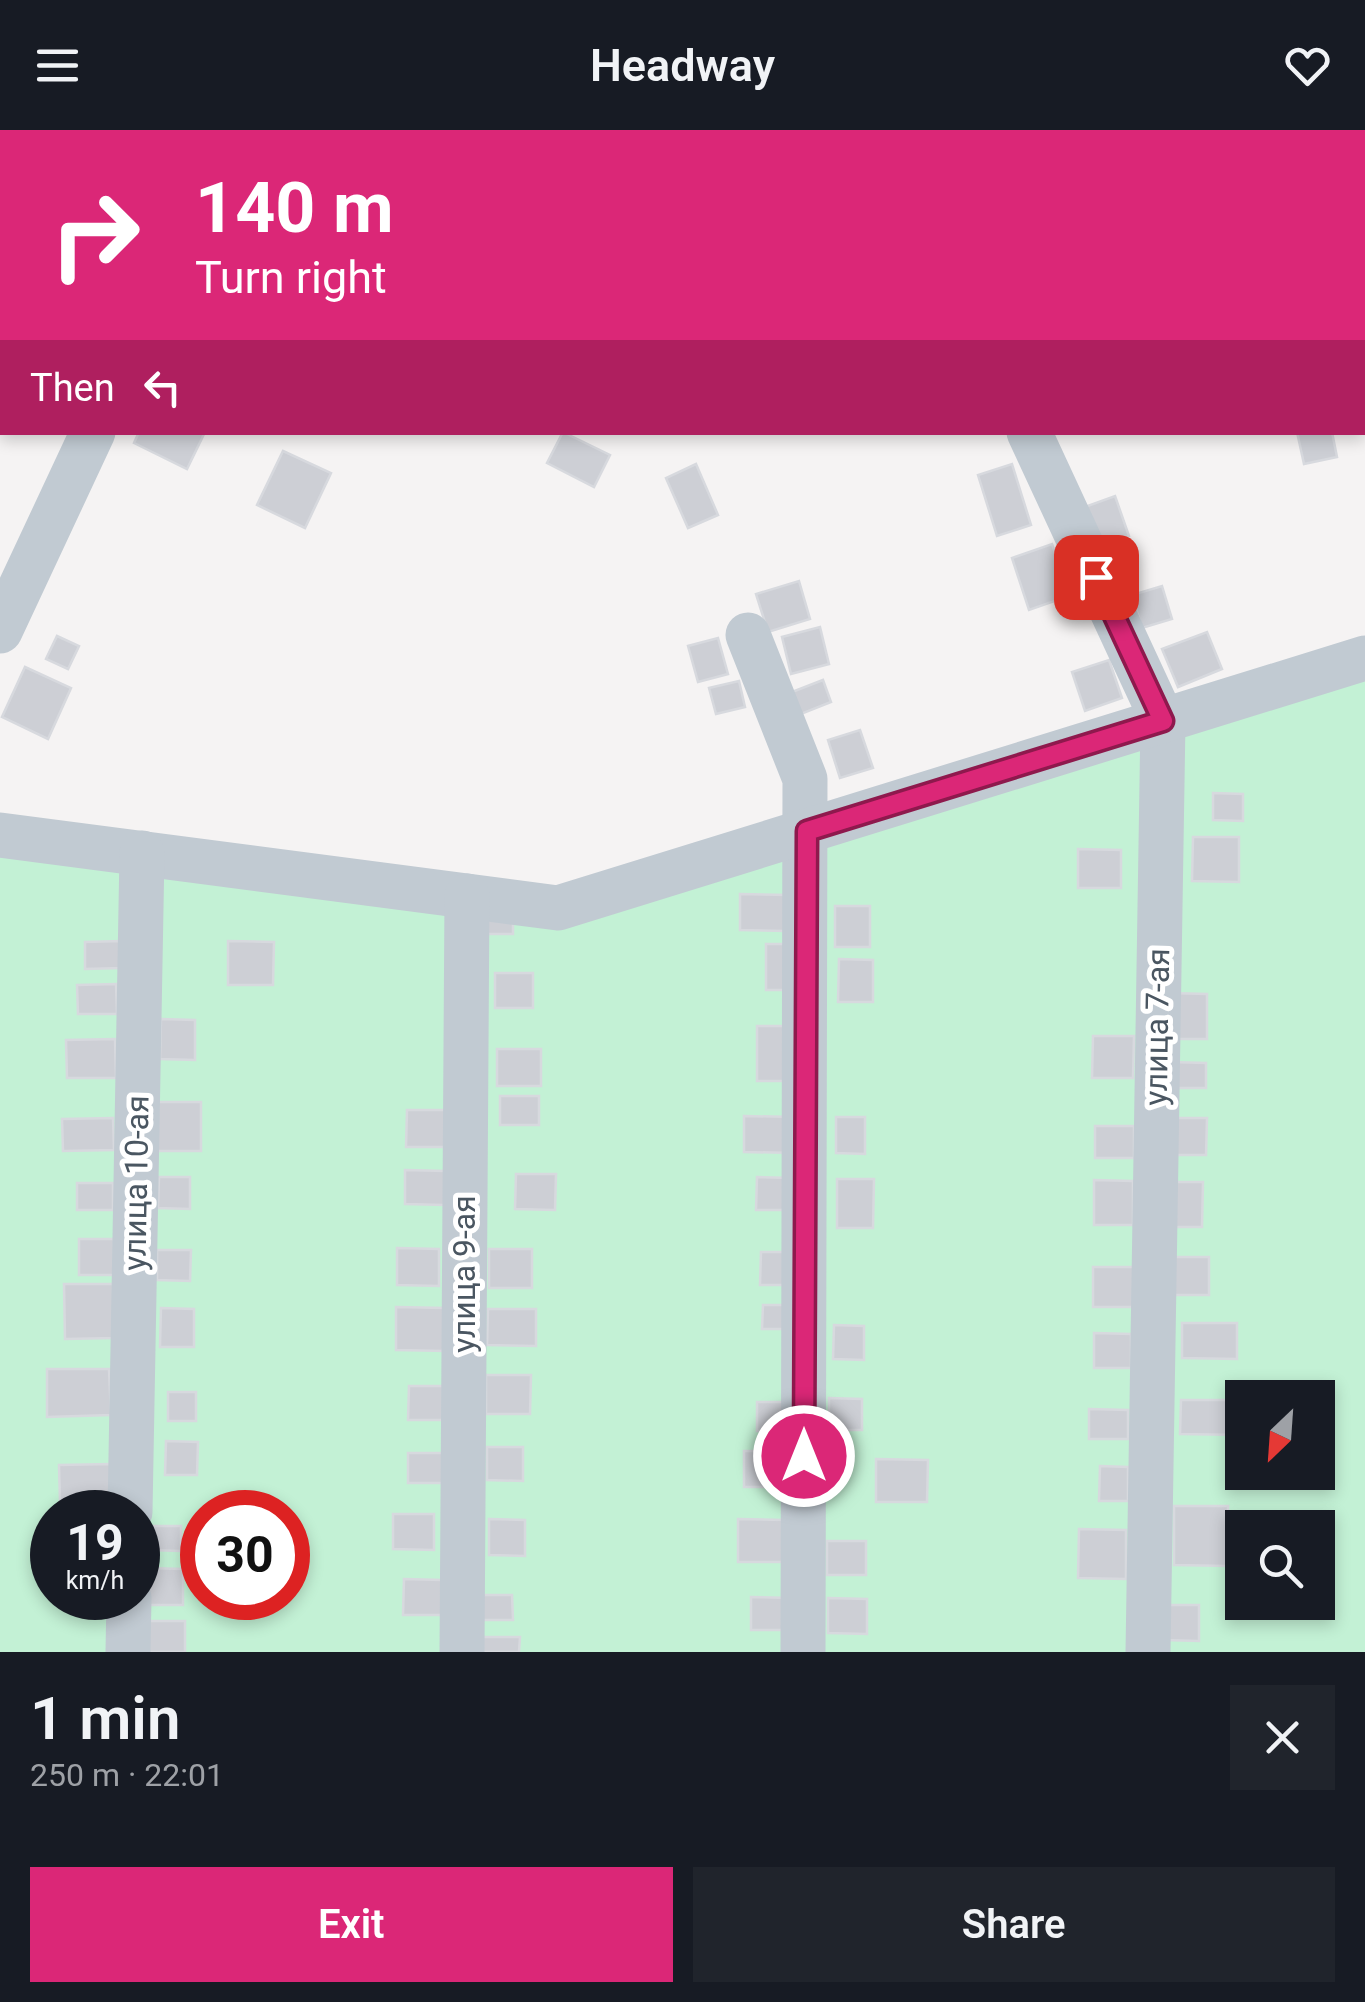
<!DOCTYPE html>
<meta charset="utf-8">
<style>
body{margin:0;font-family:Roboto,sans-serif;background:#20242c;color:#f1f3f6;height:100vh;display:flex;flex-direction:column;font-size:38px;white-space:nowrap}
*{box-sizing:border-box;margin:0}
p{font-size:32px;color:#9ea1a6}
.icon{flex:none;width:55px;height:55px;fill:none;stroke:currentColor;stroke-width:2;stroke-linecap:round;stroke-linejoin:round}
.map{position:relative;height:1522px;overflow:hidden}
.side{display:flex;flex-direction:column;background:#171b24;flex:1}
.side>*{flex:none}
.banner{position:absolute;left:0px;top:0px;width:1365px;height:305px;box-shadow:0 5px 15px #0003;background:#db2777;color:#fff;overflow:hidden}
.needle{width:65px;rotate:205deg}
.buttons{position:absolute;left:1225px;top:1250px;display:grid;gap:20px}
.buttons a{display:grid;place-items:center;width:110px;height:110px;border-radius:0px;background:#171b24;box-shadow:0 5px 15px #0003;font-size:50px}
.speed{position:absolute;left:30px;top:1360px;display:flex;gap:20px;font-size:50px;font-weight:700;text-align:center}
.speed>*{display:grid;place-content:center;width:130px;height:130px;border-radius:50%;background:#171b24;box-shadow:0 5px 15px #0003;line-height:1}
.speed small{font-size:25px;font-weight:400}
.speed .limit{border:15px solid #d22;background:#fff;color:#111}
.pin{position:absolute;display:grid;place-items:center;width:85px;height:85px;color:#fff;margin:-42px;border-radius:20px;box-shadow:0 5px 15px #0006}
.me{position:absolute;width:110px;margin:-55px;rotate:0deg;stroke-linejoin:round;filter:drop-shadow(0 0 8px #0008)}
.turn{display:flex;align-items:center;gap:35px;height:210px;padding:0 30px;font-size:45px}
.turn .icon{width:130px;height:130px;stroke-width:2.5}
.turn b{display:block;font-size:70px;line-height:85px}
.then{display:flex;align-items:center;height:95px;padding:0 30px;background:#0003;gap:20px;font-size:38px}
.round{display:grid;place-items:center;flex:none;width:105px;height:105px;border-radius:0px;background:#20242c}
.summary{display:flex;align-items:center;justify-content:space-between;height:170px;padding:0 30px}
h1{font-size:60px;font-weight:600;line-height:75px}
.primary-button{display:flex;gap:20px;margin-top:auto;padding:20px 30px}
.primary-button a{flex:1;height:115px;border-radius:0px;background:#db2777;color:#fff;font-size:40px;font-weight:600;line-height:115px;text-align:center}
.primary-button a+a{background:#20242c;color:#f1f3f6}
header{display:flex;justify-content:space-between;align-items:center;height:130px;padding:0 30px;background:#171b24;font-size:45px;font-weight:600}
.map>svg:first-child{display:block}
.green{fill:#c3f1d5;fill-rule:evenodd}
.building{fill:#cdcfd5;stroke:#d7d9de;stroke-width:2.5}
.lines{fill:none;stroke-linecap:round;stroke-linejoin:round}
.minor{stroke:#c1cad2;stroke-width:45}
.route-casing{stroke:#8e194d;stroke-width:25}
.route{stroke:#db2777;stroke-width:18}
.labels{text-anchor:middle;stroke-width:10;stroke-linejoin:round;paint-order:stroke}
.street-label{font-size:32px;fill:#4a5661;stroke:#fff}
</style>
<header><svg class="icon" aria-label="menu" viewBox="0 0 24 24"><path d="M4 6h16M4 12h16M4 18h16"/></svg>Headway<svg class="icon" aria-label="heart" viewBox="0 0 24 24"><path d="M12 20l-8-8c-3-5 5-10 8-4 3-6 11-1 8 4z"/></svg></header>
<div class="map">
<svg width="1365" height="1522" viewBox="0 0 1365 1522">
<rect width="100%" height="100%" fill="#f5f3f3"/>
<path class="green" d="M1365,539V1522H0V694L541,772ZM1242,1268H1318V1342H1242ZM52,1382H138V1468H52ZM202,1382H288V1468H202ZM1242,1398H1318V1472H1242Z"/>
<g class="building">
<path d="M139,302H205L187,339L134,313Z"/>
<path d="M563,302L610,325L594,357L547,333Z"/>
<path d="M1297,302H1332L1337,327L1304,334Z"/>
<path d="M283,321L331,343L305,398L257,375Z"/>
<path d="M696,334L718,385L688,398L666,348Z"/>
<path d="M1012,334L1031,395L997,406L978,345Z"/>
<path d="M1115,366L1129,406L1096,417L1082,378Z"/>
<path d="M1052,414L1069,466L1029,480L1012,428Z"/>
<path d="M799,451L810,489L768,502L756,464Z"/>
<path d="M1162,456L1172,489L1142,498L1132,465Z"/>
<path d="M820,497L829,534L791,544L782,507Z"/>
<path d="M1207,502L1222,539L1178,557L1162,519Z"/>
<path d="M57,506L79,516L68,539L46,529Z"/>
<path d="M718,508L728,544L698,552L688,516Z"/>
<path d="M1109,530L1122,568L1085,581L1072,542Z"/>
<path d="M25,537L71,558L48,609L2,587Z"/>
<path d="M823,550L831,572L801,584L792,562Z"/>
<path d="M739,551L745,577L716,584L709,558Z"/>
<path d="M860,600L873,638L840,648L828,610Z"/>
<path d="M1213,663L1243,664V691L1213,690Z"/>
<path d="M1193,707H1239V752L1192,751Z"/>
<path d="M1078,719L1121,720V758H1078Z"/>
<path d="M740,764L788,765L787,801L740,800Z"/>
<rect x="835" y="776" width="35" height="41"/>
<path d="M484,779L513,780V804H484Z"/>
<path d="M121,811L122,838L85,839V812Z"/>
<path d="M228,811L274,812L273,855H228Z"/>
<rect x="766" y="814" width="28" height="46"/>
<path d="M839,829L873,830V872H838Z"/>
<rect x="495" y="843" width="38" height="35"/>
<path d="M116,854L117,884H78L77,855Z"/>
<path d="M1168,863L1207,864V909H1168Z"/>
<path d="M161,889L195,890V930L160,929Z"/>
<rect x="757" y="896" width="35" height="55"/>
<path d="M1093,906H1134L1133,948H1092Z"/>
<path d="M115,909L116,948H67L66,910Z"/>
<rect x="497" y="919" width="44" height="37"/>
<path d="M1170,932L1206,933V958H1170Z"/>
<rect x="500" y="966" width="39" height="29"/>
<rect x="153" y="972" width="48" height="49"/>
<path d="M407,980H456L455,1017H406Z"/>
<path d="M744,986L793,987V1023L744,1022Z"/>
<path d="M836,987H865V1024L836,1023Z"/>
<path d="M113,988L114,1020L63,1021L62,989Z"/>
<path d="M1169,988H1207L1206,1025H1169Z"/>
<rect x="1095" y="996" width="39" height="32"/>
<path d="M405,1040L446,1041L445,1075L405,1074Z"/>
<path d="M516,1044H556L555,1080L515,1079Z"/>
<path d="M159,1047H190V1079L158,1078Z"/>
<path d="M757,1047L794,1048L793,1080H756Z"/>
<path d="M837,1049H874L873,1098H837Z"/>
<path d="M1094,1050L1133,1051V1095H1094Z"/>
<path d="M1169,1052H1203L1202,1097H1168Z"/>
<rect x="77" y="1053" width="36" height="27"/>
<rect x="79" y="1109" width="35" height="36"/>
<path d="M397,1118L439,1119V1156L397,1155Z"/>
<rect x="489" y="1119" width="43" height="39"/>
<path d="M157,1120H191L190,1151L157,1150Z"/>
<path d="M761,1122H797V1155H760Z"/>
<path d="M1171,1127H1209V1165H1170Z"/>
<rect x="1093" y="1137" width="42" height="40"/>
<path d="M64,1154H113L114,1208L65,1209Z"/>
<path d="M763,1175H795V1199H762Z"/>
<path d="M396,1177L446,1178V1221L396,1220Z"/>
<path d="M161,1178L194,1179V1217H160Z"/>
<path d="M488,1179H536V1216L487,1215Z"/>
<path d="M1182,1193H1237V1229L1182,1228Z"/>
<path d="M834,1195L864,1196V1230L833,1229Z"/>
<path d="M1094,1203L1131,1204V1238H1094Z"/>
<path d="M47,1239H109L111,1285L47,1287Z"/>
<path d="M486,1245H531L530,1284H486Z"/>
<path d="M409,1256H443V1290H408Z"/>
<rect x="168" y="1262" width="28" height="29"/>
<path d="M829,1268L862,1269V1300H829Z"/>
<path d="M1181,1270H1241V1305L1180,1304Z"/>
<rect x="757" y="1272" width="38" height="29"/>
<path d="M1089,1279L1128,1280V1309H1089Z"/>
<path d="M166,1311L198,1312L197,1345H165Z"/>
<path d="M487,1317H523V1351L487,1350Z"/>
<rect x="744" y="1321" width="36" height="36"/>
<rect x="408" y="1323" width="35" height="30"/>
<path d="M876,1329L928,1330L927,1372H876Z"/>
<path d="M111,1334L112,1370L60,1371L59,1335Z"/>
<path d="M1100,1336L1128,1337V1371H1099Z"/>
<path d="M1174,1376H1228V1436L1174,1435Z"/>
<path d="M393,1384H434V1420L393,1419Z"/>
<path d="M489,1389L525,1390V1426L489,1425Z"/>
<path d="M738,1389L784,1390V1432H738Z"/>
<path d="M149,1396H181V1421L148,1420Z"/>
<path d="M1079,1399L1126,1400V1449L1078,1448Z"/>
<rect x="827" y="1411" width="39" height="34"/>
<path d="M148,1438L183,1439V1475H148Z"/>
<path d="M404,1449L442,1450V1485H403Z"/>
<path d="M479,1465H512L513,1490H479Z"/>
<path d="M751,1467L791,1468L790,1500H751Z"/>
<path d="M828,1468L867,1469V1504L828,1503Z"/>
<path d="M1164,1475H1199V1511L1164,1510Z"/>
<path d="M148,1491H185V1522H147Z"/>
<path d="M480,1507H520L519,1522H480Z"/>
</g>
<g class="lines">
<g class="minor">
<path d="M49,0L55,2"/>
<path d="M233,2L234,0"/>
<path d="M590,2L591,0"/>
<path d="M955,2L957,0"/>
<path d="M1362,141L1365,140"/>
<path d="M1029,302L1163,591L1148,1522"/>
<path d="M0,501L93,302"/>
<path d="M748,505L805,649L803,1522"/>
<path d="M0,705L558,778L1365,528"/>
<path d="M130,1382L142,723"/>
<path d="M128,1522L129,1468"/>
<path d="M462,1522L467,766"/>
</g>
</g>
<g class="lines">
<defs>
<path id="route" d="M804,1326L807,701L1163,591L1096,447"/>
</defs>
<use href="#route" class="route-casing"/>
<use href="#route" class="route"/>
</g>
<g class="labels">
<g class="street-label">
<text transform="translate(1157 897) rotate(-89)" y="11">улица 7-ая</text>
<text transform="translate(136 1053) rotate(-89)" y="11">улица 10-ая</text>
<text transform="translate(464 1144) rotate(-90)" y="11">улица 9-ая</text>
</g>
</g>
</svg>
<div class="buttons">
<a><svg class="needle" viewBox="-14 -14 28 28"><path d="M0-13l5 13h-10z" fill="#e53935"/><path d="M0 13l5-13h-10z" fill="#9ea1a6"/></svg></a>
<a><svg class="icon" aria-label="search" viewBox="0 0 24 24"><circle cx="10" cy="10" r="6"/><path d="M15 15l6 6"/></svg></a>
</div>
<div class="speed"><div>19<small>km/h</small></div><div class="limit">30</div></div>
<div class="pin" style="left:1096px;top:447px;background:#d93025"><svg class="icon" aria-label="arrive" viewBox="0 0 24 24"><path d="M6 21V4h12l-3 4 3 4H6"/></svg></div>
<svg class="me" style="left:804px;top:1326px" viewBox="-20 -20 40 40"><circle r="17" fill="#db2777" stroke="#fff" stroke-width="3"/><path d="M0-11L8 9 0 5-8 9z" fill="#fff"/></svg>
<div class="banner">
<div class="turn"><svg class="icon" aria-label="right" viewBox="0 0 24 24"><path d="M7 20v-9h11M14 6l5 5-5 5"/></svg><div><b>140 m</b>Turn right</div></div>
<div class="then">Then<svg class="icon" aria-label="left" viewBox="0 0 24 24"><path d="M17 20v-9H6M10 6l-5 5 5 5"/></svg></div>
</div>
</div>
<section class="side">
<div class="summary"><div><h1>1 min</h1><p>250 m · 22:01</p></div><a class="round"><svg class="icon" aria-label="close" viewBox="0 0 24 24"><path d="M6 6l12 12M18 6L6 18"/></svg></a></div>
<div class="primary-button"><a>Exit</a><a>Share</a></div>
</section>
